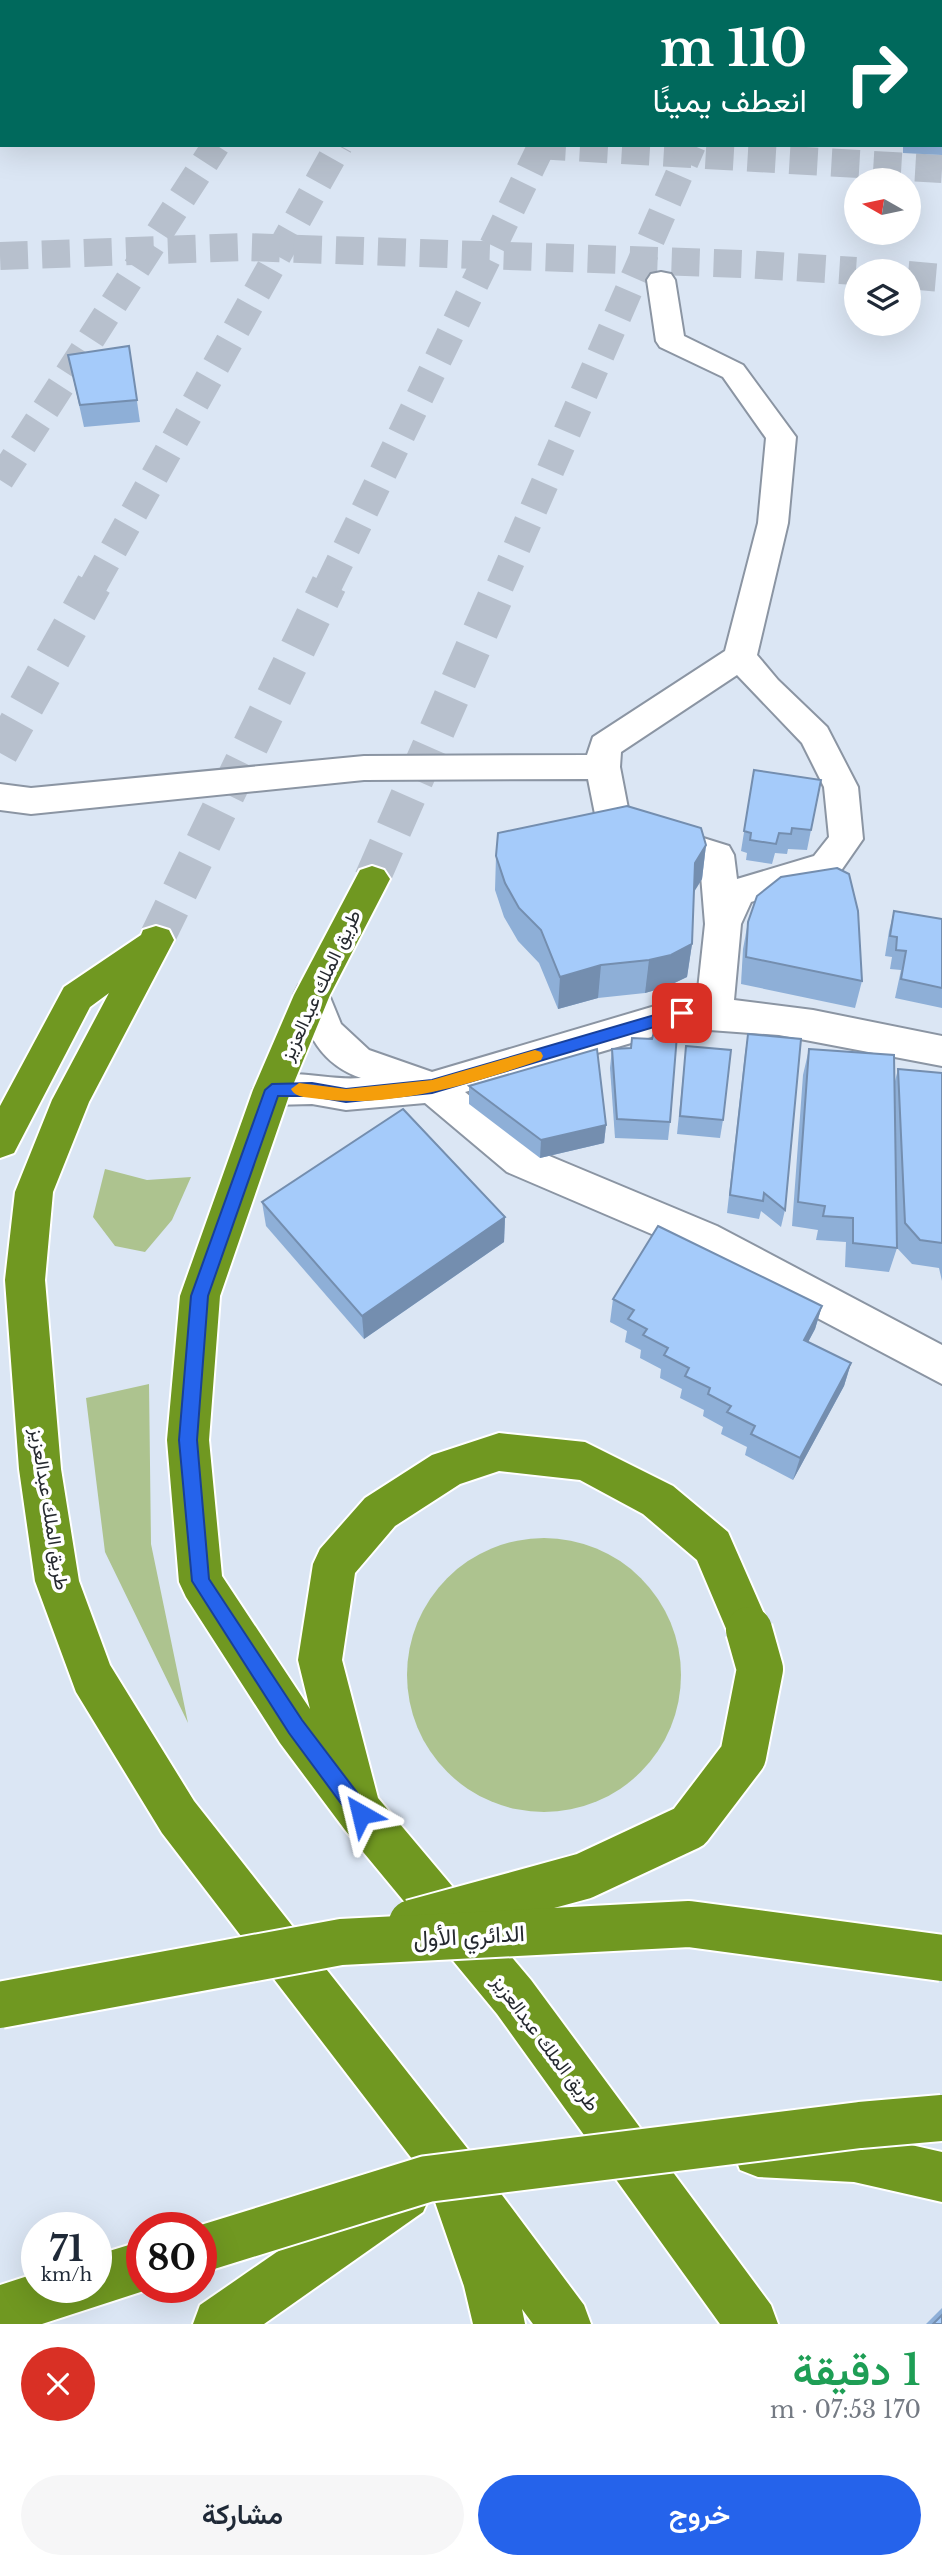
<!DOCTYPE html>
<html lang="ar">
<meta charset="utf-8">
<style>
body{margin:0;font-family:"Libre Baskerville",Vazirmatn,serif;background:#f6f6f7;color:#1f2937;direction:rtl;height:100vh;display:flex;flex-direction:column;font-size:26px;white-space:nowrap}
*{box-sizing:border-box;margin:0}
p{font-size:23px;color:#747a83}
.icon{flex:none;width:38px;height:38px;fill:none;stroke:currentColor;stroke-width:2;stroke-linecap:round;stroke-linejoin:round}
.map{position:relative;height:2324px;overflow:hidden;direction:ltr}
.panel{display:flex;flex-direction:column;background:#fff;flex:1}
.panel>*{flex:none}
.hud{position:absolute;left:0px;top:0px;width:943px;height:147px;box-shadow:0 7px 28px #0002;direction:rtl;background:#00695c;color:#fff;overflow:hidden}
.needle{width:46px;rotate:279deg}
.fabs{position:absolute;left:844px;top:168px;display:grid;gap:14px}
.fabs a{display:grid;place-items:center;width:77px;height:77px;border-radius:50%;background:#fff;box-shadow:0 7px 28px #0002;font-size:35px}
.speed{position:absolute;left:21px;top:2212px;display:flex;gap:14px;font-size:35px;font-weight:700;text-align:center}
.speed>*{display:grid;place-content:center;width:91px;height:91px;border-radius:50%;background:#fff;box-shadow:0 7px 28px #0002;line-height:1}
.speed small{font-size:18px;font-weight:400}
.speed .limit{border:10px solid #d22;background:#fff;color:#111}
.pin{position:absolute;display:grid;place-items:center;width:60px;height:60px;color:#fff;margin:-30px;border-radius:14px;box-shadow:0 4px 10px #0006}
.me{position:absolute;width:77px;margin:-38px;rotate:323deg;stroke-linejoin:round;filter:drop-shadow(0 0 5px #0008)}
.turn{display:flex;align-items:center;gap:24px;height:147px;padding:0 21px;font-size:32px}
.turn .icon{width:91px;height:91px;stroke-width:2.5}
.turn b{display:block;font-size:49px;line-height:60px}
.round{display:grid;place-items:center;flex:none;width:74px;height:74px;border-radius:37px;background:#f6f6f7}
.overview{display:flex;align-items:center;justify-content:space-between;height:119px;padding:0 21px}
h1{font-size:42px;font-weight:600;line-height:52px;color:#1e9e55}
.cta{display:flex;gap:14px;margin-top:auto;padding:14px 21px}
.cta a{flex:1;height:80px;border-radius:42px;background:#2563eb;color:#fff;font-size:28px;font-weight:600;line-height:80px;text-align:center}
.cta a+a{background:#f6f6f7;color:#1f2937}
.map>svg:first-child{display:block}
.green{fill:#adc38f}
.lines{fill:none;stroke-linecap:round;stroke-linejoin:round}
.major-tunnel-far1{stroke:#b7c0cd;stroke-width:28;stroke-dasharray:28 14;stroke-linecap:butt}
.major-tunnel{stroke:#b7c0cd;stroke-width:36;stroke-dasharray:36 18;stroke-linecap:butt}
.highway-tunnel-far1{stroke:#b7c0cd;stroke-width:28;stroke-dasharray:28 14;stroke-linecap:butt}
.highway-tunnel{stroke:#b7c0cd;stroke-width:36;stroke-dasharray:36 18;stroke-linecap:butt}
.minor-casing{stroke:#8b95a3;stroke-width:4}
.highway-casing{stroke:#fff;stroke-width:4}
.minor{fill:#fff;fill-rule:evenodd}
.highway{fill:#709821;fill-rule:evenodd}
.highway-bridge-casing{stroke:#fff;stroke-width:50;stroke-linecap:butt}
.highway-bridge{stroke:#709821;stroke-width:46}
.wall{fill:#8eafd7}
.shaded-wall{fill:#748eaf}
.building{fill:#a5cbfa;stroke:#748eaf;stroke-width:2}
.route{fill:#2563eb;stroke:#184099;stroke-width:2}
.slow{fill:#f59e0b}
.labels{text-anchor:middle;stroke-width:7;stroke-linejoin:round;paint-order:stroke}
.street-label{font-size:19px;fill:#25292f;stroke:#fff}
.near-street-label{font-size:23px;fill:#25292f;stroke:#fff}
</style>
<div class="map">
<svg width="942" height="2324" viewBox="0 0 942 2324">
<rect width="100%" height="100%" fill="#dbe6f4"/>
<g class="green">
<path d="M105,1169L147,1180L191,1177L172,1220L145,1252L115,1246L93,1217Z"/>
<path d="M149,1384L151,1544L188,1723L105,1552L86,1398Z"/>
<circle cx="544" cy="1675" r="137"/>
</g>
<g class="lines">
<g class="major-tunnel-far1">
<path d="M0,480L216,145"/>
<path d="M93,586L339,145"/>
</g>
<path class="major-tunnel" d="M0,753L94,584"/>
<g class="highway-tunnel-far1">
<path d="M538,145L942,169"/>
<path d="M0,256L244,247L744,264L856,271"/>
<path d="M908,275L942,278"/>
<path d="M328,586L542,145"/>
<path d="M500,586L692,145"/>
</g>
<g class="highway-tunnel">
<path d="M372,879L501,584"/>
<path d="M156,940L329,584"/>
</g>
<defs>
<path id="minor" d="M661,272L671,274L675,280L684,336L743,365L796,437L788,523L757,655L778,680L827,727L858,787L863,839L838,875L751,902L741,924L734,1000L813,1010L942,1036V1066L779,1035L682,1028L465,1092L535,1150L717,1226L942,1345V1384L689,1250L507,1172L425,1103L346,1110L312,1104L272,1105L259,1101L253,1090L259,1079C293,1067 327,1081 361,1078C320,1064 308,1034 294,995L299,985L312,981L325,985L341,1024L369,1050L432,1072L682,998L697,999L705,924L700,863L643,845L638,836L643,827L655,823L729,846L734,855L737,879L814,856L829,837L824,787L802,743L737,675L621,752L620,767L631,824L626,833L614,837L602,833L597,824L588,779L364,780L31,814L0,810V784L31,788L364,756L587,755L593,737L725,651L758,523L766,438L723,377L660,347L656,341L647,280L651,274Z"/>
<g id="highway">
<path d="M372,866L384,870L390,879L330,995L291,1090L220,1296L209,1440L222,1576L310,1709L298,1660L313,1564L320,1549L365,1498L432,1455L499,1433L585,1442L673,1486L728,1532L771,1630L765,1645L749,1651L733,1645L697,1560L643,1514L580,1480L499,1471L460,1484L395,1526L355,1573L342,1660L378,1798L531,1980L771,2305L778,2324H720L497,2014L345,1830L280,1743L186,1597L179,1582L167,1440L180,1296L253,1090L294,995L360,870Z"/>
<path d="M156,926L169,930L174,940L89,1102L53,1192L45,1280L61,1469L79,1581L110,1665L194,1801L467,2148L584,2305L591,2324H533L522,2309L525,2324H473L464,2286L435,2202L439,2194L162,1833L76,1692L35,1581L19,1469L5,1280L15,1192L52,1100L109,993L90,1007L14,1153L0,1158V1106L64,987L141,935L143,930Z"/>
<path d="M758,2127L854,2132L942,2152V2202L854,2182L758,2177L740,2170L733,2152L740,2134Z"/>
<path d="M405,2168L423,2176L431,2194L423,2212L264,2324H193L200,2305L387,2176Z"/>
<path d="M142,2241V2287H156L42,2324H0V2285L37,2273V2287H96V2255Z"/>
</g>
</defs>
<use href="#minor" class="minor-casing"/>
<use href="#highway" class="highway-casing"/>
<use href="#minor" class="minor"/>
<use href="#highway" class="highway"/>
<defs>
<g id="highway-bridge">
<path d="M412,1923L584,1876L689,1827L743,1756L760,1669L749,1630"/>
<path d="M0,2005L341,1942L689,1924L942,1958"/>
<path d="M201,2249L427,2179L860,2125L942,2118"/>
</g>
</defs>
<use href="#highway-bridge" class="highway-bridge-casing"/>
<use href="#highway-bridge" class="highway-bridge"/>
</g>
<g class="wall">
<path d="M942,77V155L903,153V145H942Z"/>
<path d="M129,346L140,422L84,427L68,355Z"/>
<path d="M754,770L811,830L807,850L788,849L787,854L775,853L772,864L746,860L747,853L741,851Z"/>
<path d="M706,845L702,879L694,891L692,944L687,977L666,987L645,993L598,998L558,1009L539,963L518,941L504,917L495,890L496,856Z"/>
<path d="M894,911L942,919V1008L895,998L901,970L890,969L892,957L885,956L889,931Z"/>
<path d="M748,922L862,981L855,1008L741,984L743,949Z"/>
<path d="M748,1034L785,1210L781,1227L761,1211L759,1219L727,1213L745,1053Z"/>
<path d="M686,1046L723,1120L720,1138L677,1134Z"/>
<path d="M612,1049L670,1122L668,1140L615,1138L610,1068Z"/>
<path d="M809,1049L895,1081L898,1069L942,1073V1281L939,1268L912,1264L897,1248L889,1272L845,1267L846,1242L816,1240L818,1230L792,1226L803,1075Z"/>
<path d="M469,1086L606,1125L604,1143L540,1158L469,1104Z"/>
<path d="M262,1202L505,1217L504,1242L364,1339L266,1226Z"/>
<path d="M613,1299L822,1306L815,1329L808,1342L851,1363L844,1386L793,1480L745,1455L747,1447L721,1434L723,1427L703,1416L704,1410L680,1398L682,1389L660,1378L661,1369L640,1358L641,1350L625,1342L627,1331L610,1322Z"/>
<path d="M942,2308V2324H926Z"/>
</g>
<g class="shaded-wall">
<path d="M706,845L702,879L691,897L695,863Z"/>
<path d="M692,944L687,977L666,987L645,993L649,960Z"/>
<path d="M601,965L598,998L558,1009L560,977Z"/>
<path d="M606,1125L604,1143L540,1158L541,1140Z"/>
<path d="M505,1217L504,1242L364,1339L362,1316Z"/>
<path d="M822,1306L815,1329L797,1363L804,1340Z"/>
<path d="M851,1363L844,1386L793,1480L800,1458Z"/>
</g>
<g class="building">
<path d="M129,346L137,400L80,405L68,355Z"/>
<path d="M754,770L821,780L811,830L792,828L791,834L779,833L776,844L750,840L751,833L744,831Z"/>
<path d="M627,806L701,828L706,845L695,863L692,944L671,955L649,960L601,965L560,977L541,930L519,908L505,883L496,856L498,833Z"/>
<path d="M837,868L849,874L858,911L862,981L746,957L748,922L757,896L781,877Z"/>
<path d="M894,911L942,919V988L901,979L906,951L896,950L897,937L890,936Z"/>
<path d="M654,1032L677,1035L670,1122L617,1119L612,1049L631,1048L632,1038L652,1039Z"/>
<path d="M748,1034L801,1039L785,1210L764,1193L763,1201L730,1195Z"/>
<path d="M686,1046L731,1050L723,1120L680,1116Z"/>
<path d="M597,1049L606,1125L541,1140L469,1086Z"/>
<path d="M809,1049L894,1055L897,1248L853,1243V1218L823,1216L825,1206L798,1202Z"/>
<path d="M898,1069L942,1073V1243L920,1240L905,1223Z"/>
<path d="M403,1109L505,1217L362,1316L262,1202Z"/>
<path d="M658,1226L822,1306L804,1340L851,1363L800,1458L751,1434L755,1426L727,1412L731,1406L708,1394L710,1388L685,1376L689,1368L664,1355L668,1348L643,1335L647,1329L628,1319L634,1310L613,1299Z"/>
<path d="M942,2315V2324H933Z"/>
</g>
<path class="route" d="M682,1007L688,1009L690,1013L688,1017L432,1093L346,1102L312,1096H278L208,1296L197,1440L209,1579L302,1720L368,1807L371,1814L368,1821L361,1824L354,1821L289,1733L192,1581L179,1440L191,1296L265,1090L272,1084L312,1083L346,1089L432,1080Z"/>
<path class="slow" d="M535,1050L541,1052L543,1056L541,1060C471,1084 394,1108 320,1099C310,1097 296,1099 291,1089L299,1083L346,1089L432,1080Z"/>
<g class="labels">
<g class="street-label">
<text transform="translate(320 985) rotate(-65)" y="7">طريق الملك عبدالعزيز</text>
<text transform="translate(50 1509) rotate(81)" y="7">طريق الملك عبدالعزيز</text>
<text transform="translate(546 2043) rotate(53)" y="7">طريق الملك عبدالعزيز</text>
</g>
<g class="near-street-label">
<text transform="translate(469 1936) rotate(-3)" y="8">الدائري الأول</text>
</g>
</g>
</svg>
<div class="fabs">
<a><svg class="needle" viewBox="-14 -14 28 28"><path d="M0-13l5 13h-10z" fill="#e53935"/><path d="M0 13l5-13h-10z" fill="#747a83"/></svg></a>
<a><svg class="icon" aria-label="layers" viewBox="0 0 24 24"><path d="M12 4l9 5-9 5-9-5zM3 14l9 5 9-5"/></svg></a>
</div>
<div class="speed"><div>71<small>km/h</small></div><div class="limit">80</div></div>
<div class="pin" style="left:682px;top:1013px;background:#d93025"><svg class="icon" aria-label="arrive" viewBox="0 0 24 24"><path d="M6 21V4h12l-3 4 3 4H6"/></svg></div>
<svg class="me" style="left:361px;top:1814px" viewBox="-20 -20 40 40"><path d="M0-17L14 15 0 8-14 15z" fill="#2563eb" stroke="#fff" stroke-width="4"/></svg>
<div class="hud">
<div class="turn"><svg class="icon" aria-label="right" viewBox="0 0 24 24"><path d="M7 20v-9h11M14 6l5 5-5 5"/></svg><div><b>110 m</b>انعطف يمينًا</div></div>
</div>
</div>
<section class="panel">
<div class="overview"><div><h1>1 دقيقة</h1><p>170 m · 07:53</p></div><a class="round" style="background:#d93025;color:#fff"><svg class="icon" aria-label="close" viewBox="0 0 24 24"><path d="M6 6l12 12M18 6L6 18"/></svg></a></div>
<div class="cta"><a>خروج</a><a>مشاركة</a></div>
</section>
